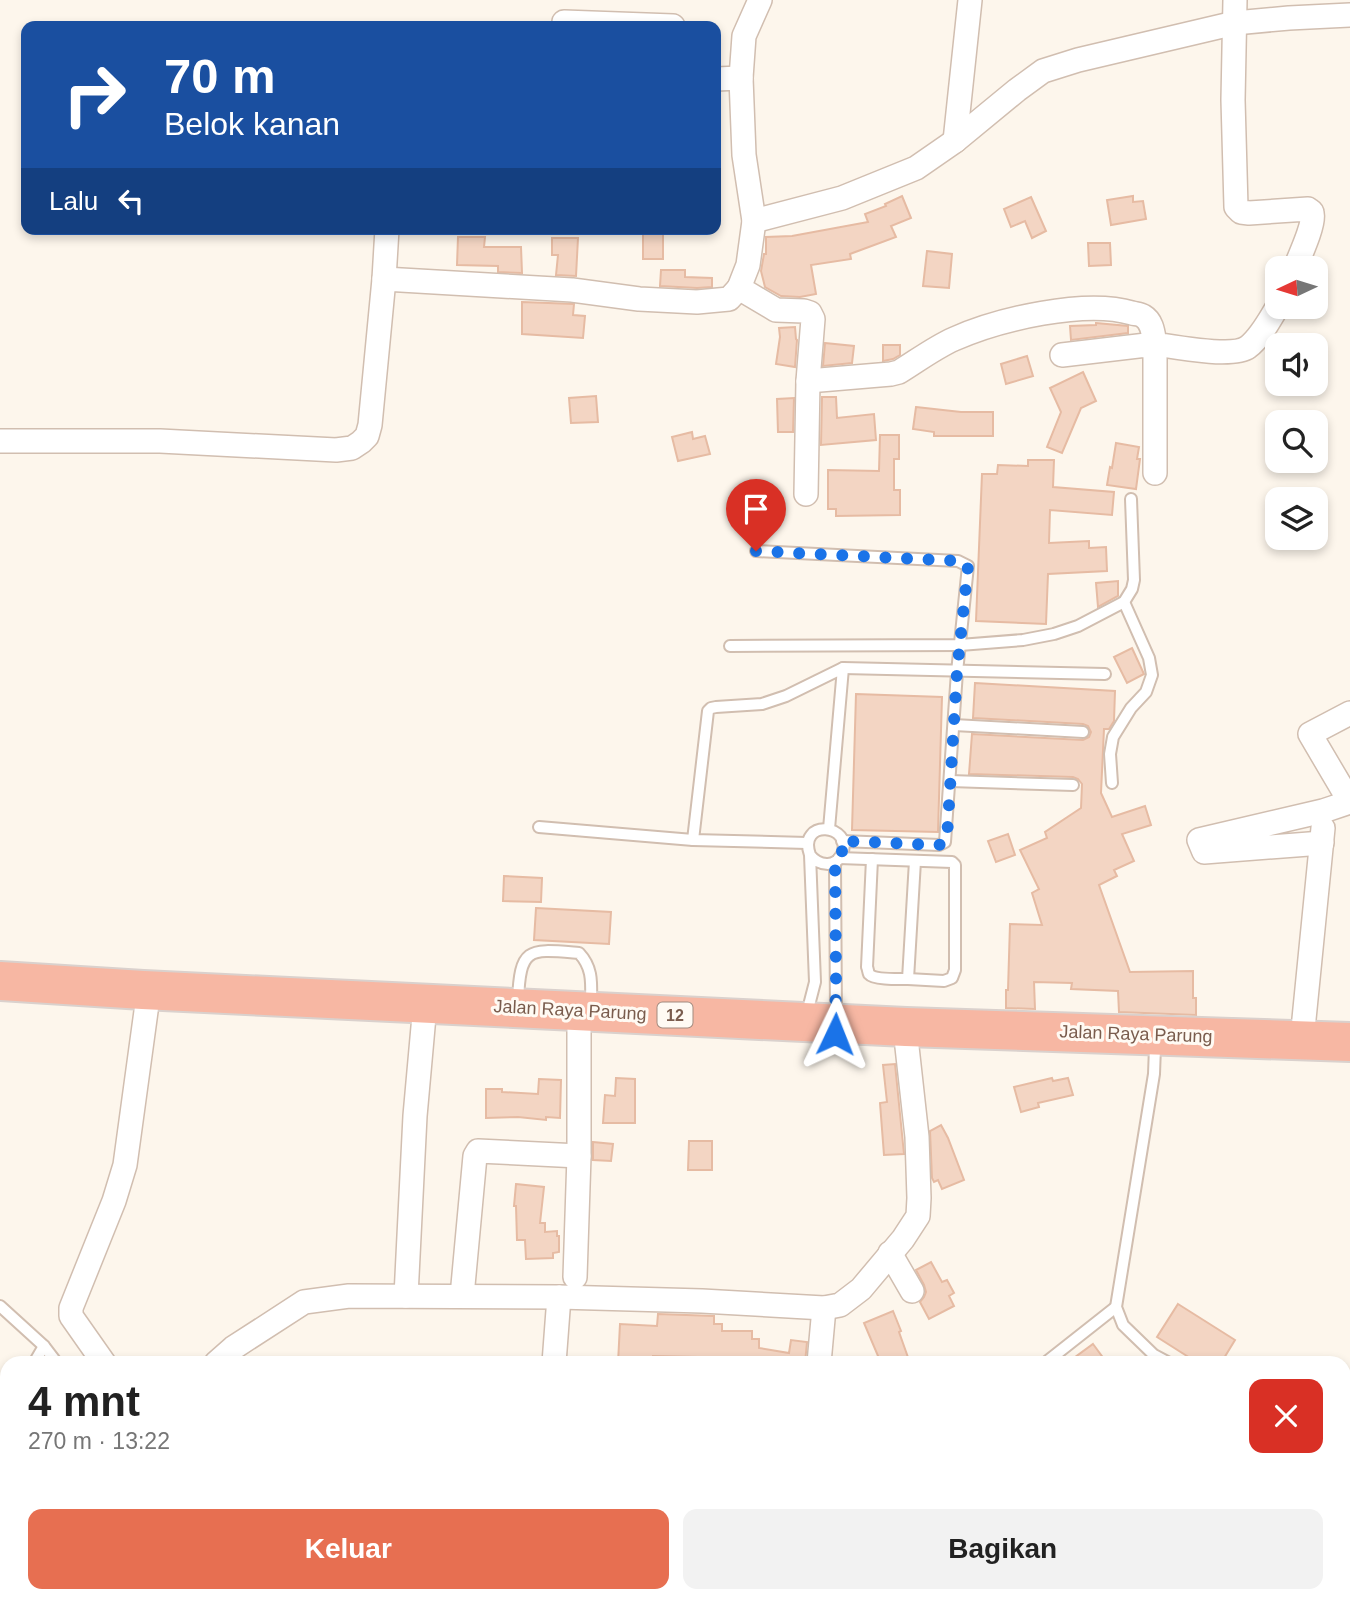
<!DOCTYPE html>
<html lang="id">
<meta charset="utf-8">
<style>
body{margin:0;font-family:Arial,sans-serif;background:#f2f2f2;color:#222;height:100vh;display:flex;flex-direction:column;font-size:26px;white-space:nowrap}
*{box-sizing:border-box;margin:0}
p{font-size:23px;color:#767676}
.icon{flex:none;width:38px;height:38px;fill:none;stroke:currentColor;stroke-width:2;stroke-linecap:round;stroke-linejoin:round}
.map{position:relative;flex:1;overflow:hidden}
.drawer{position:absolute;left:0px;top:1356px;width:1351px;height:247px;display:flex;flex-direction:column;background:#fff;border-radius:21px 21px 0 0;box-shadow:0 4px 10px #0003}
.drawer>*{flex:none}
.banner{position:absolute;left:21px;top:21px;width:700px;height:214px;border-radius:14px;box-shadow:0 4px 10px #0003;background:#1a4fa0;color:#fff;overflow:hidden}
.needle{width:46px;rotate:266deg}
.buttons{position:absolute;left:1265px;top:256px;display:grid;gap:14px}
.buttons a{display:grid;place-items:center;width:63px;height:63px;border-radius:14px;background:#fff;box-shadow:0 4px 10px #0003;font-size:35px}
.pin{position:absolute;display:grid;place-items:center;width:60px;height:60px;color:#fff;margin:-72px -30px;border-radius:50% 50% 50% 0;rotate:-45deg;box-shadow:0 0 7px #0007}
.pin .icon{rotate:45deg}
.me{position:absolute;width:77px;margin:-38px;rotate:2deg;stroke-linejoin:round;filter:drop-shadow(0 0 5px #0008)}
.turn{display:flex;align-items:center;gap:24px;height:147px;padding:0 28px;font-size:32px}
.turn .icon{width:91px;height:91px;stroke-width:2.5}
.turn b{display:block;font-size:49px;line-height:60px}
.then{display:flex;align-items:center;height:66px;padding:0 28px;background:#0003;gap:14px;font-size:26px}
.round{display:grid;place-items:center;flex:none;width:74px;height:74px;border-radius:14px;background:#f2f2f2}
.overview{display:flex;align-items:center;justify-content:space-between;height:119px;padding:0 28px}
h1{font-size:42px;font-weight:800;line-height:52px}
.button{display:flex;gap:14px;margin-top:auto;padding:14px 28px}
.button a{flex:1;height:80px;border-radius:14px;background:#e76f51;color:#fff;font-size:28px;font-weight:800;line-height:80px;text-align:center}
.button a+a{background:#f2f2f2;color:#222}
.map>svg:first-child{display:block}
.building{fill:#f3d5c3;stroke:#e6bba3;stroke-width:2}
.lines{fill:none;stroke-linecap:round;stroke-linejoin:round}
.lane-casing{stroke:#d1beb0;stroke-width:14}
.street-casing{stroke:#d1beb0;stroke-width:26}
.highway-casing{stroke:#dad1cd;stroke-width:42}
.lane{stroke:#fff;stroke-width:10}
.street{stroke:#fff;stroke-width:23}
.highway{stroke:#f7b7a3;stroke-width:38}
.route{stroke:#1a73e8;stroke-width:12;stroke-dasharray:0 21.6}
.labels{text-anchor:middle;stroke-width:6;stroke-linejoin:round;paint-order:stroke}
.shield{fill:#fffaf3;stroke:#a28b7f;stroke-width:2}
.shield-label{font-size:16px;font-weight:bold;fill:#7a5c4d}
.street-label{font-size:18px;fill:#7a5c4d;stroke:#fffaf3}
</style>
<div class="map">
<svg width="1350" height="1602" viewBox="0 0 1350 1602">
<rect width="100%" height="100%" fill="#fdf6ec"/>
<g class="building">
<path d="M902,196L911,218L891,226L896,237L850,254L851,259L811,265L816,294L800,297L781,296L765,287L761,271L764,254H766V237L792,236L868,222L865,214L886,206L885,204Z"/>
<path d="M1133,196V202L1143,201L1146,219L1111,225L1107,200Z"/>
<path d="M1031,197L1046,231L1032,238L1025,221L1011,227L1004,209Z"/>
<rect x="643" y="229" width="20" height="30"/>
<path d="M458,237H485L484,247H521L522,273L498,272V266L457,265Z"/>
<path d="M552,238H578L576,276L556,275L558,255H552Z"/>
<path d="M1088,243H1110L1111,265L1089,266Z"/>
<path d="M927,251L952,254L949,288L923,286Z"/>
<path d="M661,270H685V277L712,278V287L697,288L660,286Z"/>
<path d="M522,302L574,304L573,315L585,316L583,338L522,334Z"/>
<path d="M1096,323L1128,326V333L1071,340L1070,326L1096,325Z"/>
<path d="M795,327L796,339L797,340L795,367L776,364L780,337L779,328Z"/>
<path d="M825,343L854,346L852,363L823,366Z"/>
<path d="M883,345H900V355L893,359L883,361Z"/>
<path d="M1027,356L1033,376L1006,384L1001,364Z"/>
<path d="M1083,372L1096,401L1081,408L1062,453L1047,447L1061,412L1050,388Z"/>
<path d="M596,396L598,422L571,423L569,398Z"/>
<path d="M822,397H836L837,418L874,414L876,440L821,445Z"/>
<path d="M794,398L793,432H778L777,399Z"/>
<path d="M916,407L961,412H993V436H934V432L913,429Z"/>
<path d="M692,432L693,439L705,436L710,454L678,461L672,437Z"/>
<path d="M880,435H899V459H894V490H900V515L836,516V509H828V470L879,471Z"/>
<path d="M1116,443L1139,447L1137,459H1140L1136,489L1107,485L1110,467L1112,468Z"/>
<path d="M1028,460H1054L1053,487L1114,492L1112,515L1050,510L1049,543L1089,541V548L1106,547L1107,571L1048,574L1046,624L976,621L982,474H997L998,465L1028,466Z"/>
<path d="M1118,581V596L1098,607L1096,583Z"/>
<path d="M1132,648L1144,674L1127,683L1114,657Z"/>
<path d="M975,683L1115,691L1114,721L1109,729H1104L1101,793L1112,817L1145,806L1151,825L1122,834L1134,861L1114,870L1117,876L1099,885L1130,972L1193,971V998H1196V1015L1119,1012L1118,991L1071,989L1072,983L1034,982L1035,1009L1006,1008V990H1008L1010,924L1042,925L1032,893L1039,889L1020,850L1047,838L1045,832L1081,808L1082,784L1078,779L1073,777L969,774L972,734L1083,740L1089,737L1091,732L1088,726L1083,724L973,718Z"/>
<path d="M856,694L942,697L938,832L852,830Z"/>
<path d="M1008,834L1015,855L996,862L988,841Z"/>
<path d="M504,876L542,878L541,902L503,901Z"/>
<path d="M536,908L611,912L609,944L534,940Z"/>
<path d="M895,1064L904,1154L884,1155L880,1103L887,1102L883,1065Z"/>
<path d="M616,1078L635,1079V1123H603L605,1095L615,1096Z"/>
<path d="M1052,1078L1053,1081L1068,1078L1073,1095L1038,1103L1039,1107L1021,1112L1014,1087Z"/>
<path d="M539,1079L561,1080L560,1118L546,1117V1120L518,1117L486,1118V1089H502V1092L538,1094Z"/>
<path d="M941,1125L948,1138L964,1180L942,1189L938,1180L934,1182L932,1178L930,1131Z"/>
<path d="M689,1141H712V1170H688Z"/>
<path d="M593,1142L613,1144L611,1161L593,1160Z"/>
<path d="M516,1184L544,1187L540,1223H545V1232L557,1231V1236H559V1252L553,1253V1258L526,1259L525,1240H517L516,1206H514Z"/>
<path d="M931,1262L942,1282L947,1280L954,1293L949,1296L954,1306L929,1319L920,1302L924,1297L926,1292L924,1285L916,1270Z"/>
<path d="M1178,1304L1235,1340L1221,1363H1198L1157,1337Z"/>
<path d="M893,1311L901,1331L899,1332L910,1363H881L864,1323Z"/>
<path d="M658,1314L714,1316V1324H722V1331H752V1339H759V1348L789,1353L791,1340L807,1342L805,1363H697V1357L653,1356V1363H618L620,1324L657,1326Z"/>
<path d="M1093,1344L1107,1363H1067Z"/>
</g>
<g class="lines">
<defs>
<g id="lane">
<path d="M756,551L958,561L968,566L957,672L945,842L939,845L842,841"/>
<path d="M730,646L960,645L1023,640L1054,634L1078,626L1124,602L1132,589L1134,580L1131,499"/>
<path d="M843,668L1105,674"/>
<path d="M954,725L1083,732"/>
<path d="M950,781L1073,785"/>
<path d="M1112,783L1110,754L1113,737L1131,708L1146,692L1152,675L1149,658L1124,602"/>
<path d="M539,827L693,840L807,843"/>
<path d="M693,840L708,711L711,708L716,707L762,704L786,696L843,668L829,829"/>
<path d="M839,858L952,862L955,865V970L952,978L944,981L908,979"/>
<path d="M872,859L867,967C868,969 868,972 869,974C874,980 900,979 908,979L915,861"/>
<path d="M835,862L836,1017"/>
<path d="M518,1001C520,946 529,949 579,953C594,969 591,985 591,1006"/>
<path d="M806,1017L815,982L810,855C797,818 854,824 842,854C835,869 818,865 810,855"/>
<path d="M1155,1047L1154,1074L1116,1307L1123,1325L1154,1355L1169,1363"/>
<path d="M0,1306L44,1346L57,1363"/>
<path d="M34,1363L44,1346"/>
<path d="M1045,1363L1116,1307"/>
<path d="M0,1422L7,1410"/>
<path d="M0,1570L7,1565"/>
</g>
<g id="street">
<path d="M760,0L744,36L741,78L744,155L754,221L748,265L739,288L776,310L804,311L810,313L813,319L808,381L806,494"/>
<path d="M1235,0L1233,100L1236,207L1241,212L1249,213L1308,209C1310,211 1312,211 1312,213C1316,221 1299,258 1295,268"/>
<path d="M564,22L673,26"/>
<path d="M716,79L741,78"/>
<path d="M955,141L970,0"/>
<path d="M754,221L842,198L916,168L955,141L1017,90L1043,71L1078,60L1235,23L1289,18L1350,15"/>
<path d="M384,279L387,229"/>
<path d="M1062,355L1155,344V473"/>
<path d="M808,381L891,374L899,372C917,361 934,348 954,339C999,319 1085,299 1132,313C1136,314 1140,314 1143,316C1153,322 1153,334 1155,344C1175,347 1233,358 1248,347C1261,337 1270,319 1278,306"/>
<path d="M0,441H160L336,450L352,448L361,442L367,436L370,425L384,279L572,290L639,299L697,302L729,299L739,288"/>
<path d="M1350,802L1310,734L1350,713"/>
<path d="M1322,843L1204,852L1199,840L1323,811L1350,802"/>
<path d="M1302,1039L1323,828"/>
<path d="M890,1253L912,1291"/>
<path d="M575,1277L579,1156V1011"/>
<path d="M406,1296L415,1116L424,1016"/>
<path d="M462,1296L475,1156L478,1151L579,1156"/>
<path d="M104,1363L71,1316V1308L114,1201L125,1165L147,1004"/>
<path d="M216,1363L233,1348L304,1302L349,1296L559,1297L702,1301L824,1308L840,1305L861,1289L903,1239L918,1216L919,1198L917,1137L906,1038V1027"/>
<path d="M554,1363L559,1297"/>
<path d="M819,1363L824,1308"/>
</g>
<path id="highway" d="M0,981L143,990L906,1027L1350,1042"/>
</defs>
<use href="#lane" class="lane-casing"/>
<use href="#street" class="street-casing"/>
<use href="#highway" class="highway-casing"/>
<use href="#lane" class="lane"/>
<use href="#street" class="street"/>
<use href="#highway" class="highway"/>
</g>
<g class="lines">
<path class="route" d="M756,551L958,561L968,566L957,672L947,838L945,842L939,845L842,841V853L835,862L836,982L835,1034"/>
</g>
<g class="labels">
<rect class="shield" x="657.5" y="1002.5" width="35" height="25" rx="5"/>
<g class="shield-label">
<text x="675" y="1021">12</text>
</g>
<g class="street-label">
<text transform="translate(570 1010) rotate(3)" y="6">Jalan Raya Parung</text>
<text transform="translate(1136 1034) rotate(2)" y="6">Jalan Raya Parung</text>
</g>
</g>
</svg>
<div class="buttons">
<a><svg class="needle" viewBox="-14 -14 28 28"><path d="M0-13l5 13h-10z" fill="#e53935"/><path d="M0 13l5-13h-10z" fill="#767676"/></svg></a>
<a><svg class="icon" aria-label="sound" viewBox="0 0 24 24"><path d="M4 9h4l5-4v14l-5-4H4zM17 9q2 3 0 6"/></svg></a>
<a><svg class="icon" aria-label="search" viewBox="0 0 24 24"><circle cx="10" cy="10" r="6"/><path d="M15 15l6 6"/></svg></a>
<a><svg class="icon" aria-label="layers" viewBox="0 0 24 24"><path d="M12 4l9 5-9 5-9-5zM3 14l9 5 9-5"/></svg></a>
</div>
<div class="pin" style="left:756px;top:551px;background:#d93025"><svg class="icon" aria-label="arrive" viewBox="0 0 24 24"><path d="M6 21V4h12l-3 4 3 4H6"/></svg></div>
<svg class="me" style="left:835px;top:1034px" viewBox="-20 -20 40 40"><path d="M0-17L14 15 0 8-14 15z" fill="#1a73e8" stroke="#fff" stroke-width="4"/></svg>
<div class="banner">
<div class="turn"><svg class="icon" aria-label="right" viewBox="0 0 24 24"><path d="M7 20v-9h11M14 6l5 5-5 5"/></svg><div><b>70 m</b>Belok kanan</div></div>
<div class="then">Lalu<svg class="icon" aria-label="left" viewBox="0 0 24 24"><path d="M17 20v-9H6M10 6l-5 5 5 5"/></svg></div>
</div>
<section class="drawer">
<div class="overview"><div><h1>4 mnt</h1><p>270 m · 13:22</p></div><a class="round" style="background:#d93025;color:#fff"><svg class="icon" aria-label="close" viewBox="0 0 24 24"><path d="M6 6l12 12M18 6L6 18"/></svg></a></div>
<div class="button"><a>Keluar</a><a>Bagikan</a></div>
</section>
</div>
